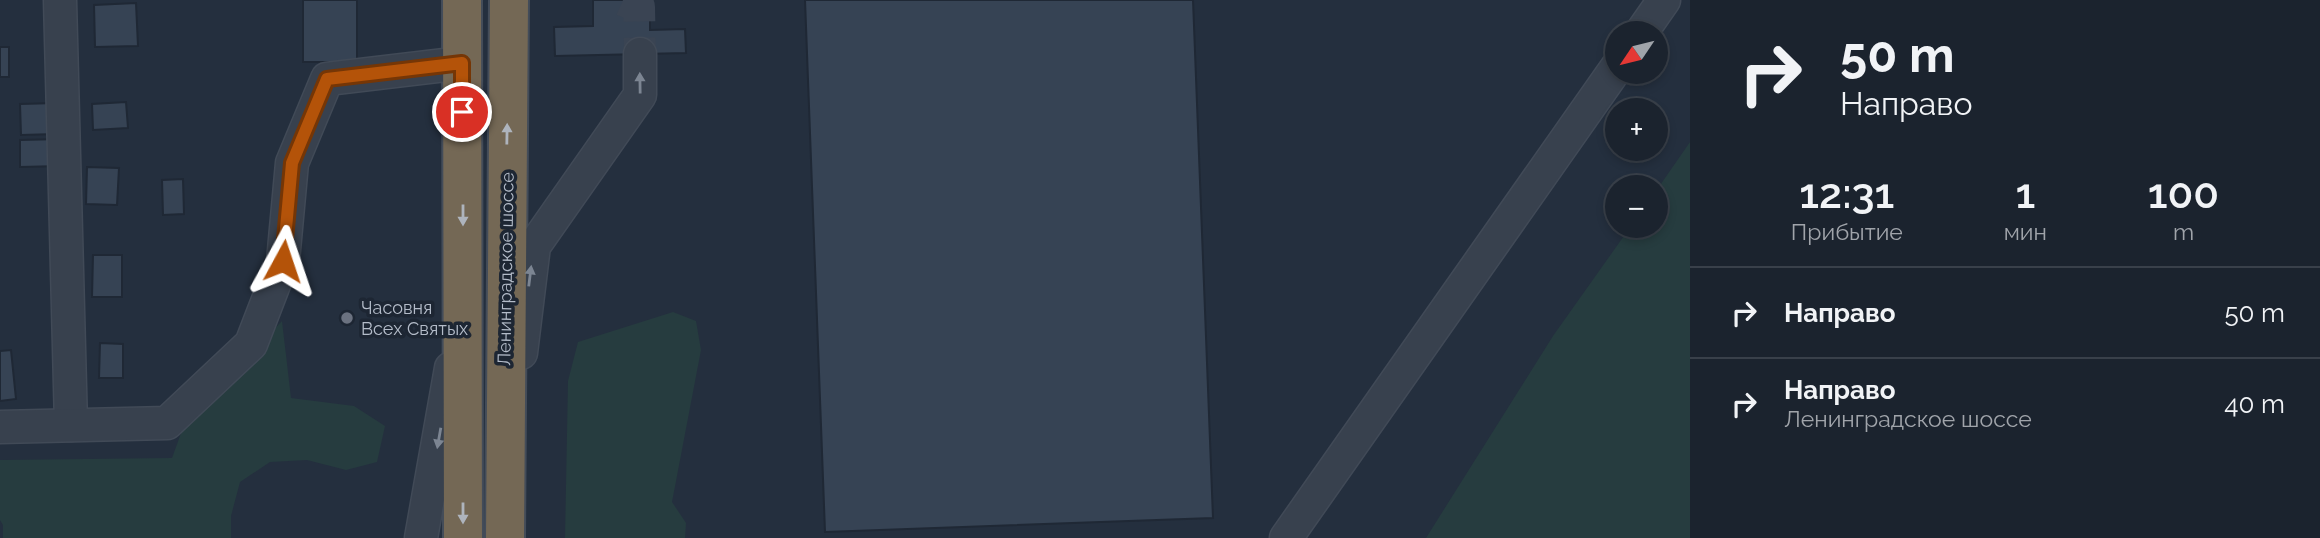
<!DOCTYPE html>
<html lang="ru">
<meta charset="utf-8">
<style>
body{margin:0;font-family:Raleway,sans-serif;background:#282f3a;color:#f1f3f6;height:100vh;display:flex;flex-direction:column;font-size:26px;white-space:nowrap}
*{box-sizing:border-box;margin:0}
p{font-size:23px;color:#a0a4aa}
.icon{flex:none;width:38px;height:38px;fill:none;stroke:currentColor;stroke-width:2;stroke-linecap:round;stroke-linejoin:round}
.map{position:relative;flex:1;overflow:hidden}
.drawer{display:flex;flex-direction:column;background:#1b232e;width:630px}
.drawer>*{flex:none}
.guide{background:#1b232e;color:#f1f3f6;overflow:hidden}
.needle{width:46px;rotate:235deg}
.tools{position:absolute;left:1605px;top:21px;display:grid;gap:14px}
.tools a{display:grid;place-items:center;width:63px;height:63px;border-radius:50%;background:#1b232e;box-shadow:0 4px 10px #0003,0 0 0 2px #39404a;font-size:35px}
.pin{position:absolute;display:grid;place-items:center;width:60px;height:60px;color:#fff;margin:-30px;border:4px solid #fff;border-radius:50%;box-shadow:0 2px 7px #0007}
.me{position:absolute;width:77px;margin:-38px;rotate:5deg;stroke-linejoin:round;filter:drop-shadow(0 0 5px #0008)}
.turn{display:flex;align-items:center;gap:24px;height:147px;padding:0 35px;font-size:32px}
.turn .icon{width:91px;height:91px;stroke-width:2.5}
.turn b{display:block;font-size:49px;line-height:60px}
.eta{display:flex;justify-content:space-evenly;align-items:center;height:119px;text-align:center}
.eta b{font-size:42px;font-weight:600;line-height:49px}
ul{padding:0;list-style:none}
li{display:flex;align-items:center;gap:21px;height:91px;padding:0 35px;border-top:2px solid #39404a}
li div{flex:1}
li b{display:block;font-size:26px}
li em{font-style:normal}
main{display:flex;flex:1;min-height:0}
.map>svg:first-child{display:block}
.green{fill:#263c3f}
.building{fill:#364354;stroke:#1f2835;stroke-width:2}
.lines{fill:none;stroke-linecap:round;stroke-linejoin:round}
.minor-tunnel{stroke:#3a4453;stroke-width:32;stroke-dasharray:32 16;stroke-linecap:butt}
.minor-casing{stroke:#414a57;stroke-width:35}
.highway-casing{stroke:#434c59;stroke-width:42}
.minor{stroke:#38414e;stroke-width:32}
.highway{stroke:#746855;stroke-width:38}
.oneway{fill:#7c8592}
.oneway2{fill:#aeb4bd}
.route-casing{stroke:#753606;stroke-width:18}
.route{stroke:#b45309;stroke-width:12}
.worship-dot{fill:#6b7280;stroke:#1d2633;stroke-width:2.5}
.labels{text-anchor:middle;stroke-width:7;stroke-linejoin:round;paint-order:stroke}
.street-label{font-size:18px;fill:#b4bcc9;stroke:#1d2633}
.poi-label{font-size:18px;fill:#b4bcc9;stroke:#1d2633;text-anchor:start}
</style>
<main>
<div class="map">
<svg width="1690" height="538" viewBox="0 0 1690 538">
<rect width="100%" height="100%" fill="#242f3e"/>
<g class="green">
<path d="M1690,142V538H1426L1553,336L1631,226H1656V191Z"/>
<path d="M673,312L696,321L701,350L672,502L686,523L685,538H565L568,381L578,342Z"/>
<path d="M282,321L291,398L354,406L385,426L377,462L346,470L307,460L270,462L240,482L231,516V538H3V525L0,520V460L172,458L184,425Z"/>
</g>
<g class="building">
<rect x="303" y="0" width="54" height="62"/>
<path d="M593,0H650V30L685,29L686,53L555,56L554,27L593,26Z"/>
<path d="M805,0H1193L1213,518L825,532Z"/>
<path d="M136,3L138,46L95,47L94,5Z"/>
<rect x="0" y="47" width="9" height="30"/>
<path d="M126,102L128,128L93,130L92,104Z"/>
<path d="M56,103L57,134L21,135L20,104Z"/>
<path d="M61,139L62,166L20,167V140Z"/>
<path d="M87,167L119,168L117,205L86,204Z"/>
<path d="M183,179L184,214L163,215L162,180Z"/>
<path d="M93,255H122V297H92Z"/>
<path d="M100,343L123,344V378H99Z"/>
<path d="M11,350L16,399L0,401V351Z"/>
</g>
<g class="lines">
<path class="minor-tunnel" d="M623,0L639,7L640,54"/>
<defs>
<g id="minor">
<path d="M60,0L71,425"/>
<path d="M1641,33L1664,0"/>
<path d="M521,353L534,246L640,95V54"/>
<path d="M0,427L167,423L251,344L283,261L292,163L327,79L462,63"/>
<path d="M421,538L451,368"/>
<path d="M1286,538L1617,67"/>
</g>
<g id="highway">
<path d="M462,0L463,538"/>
<path d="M505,538L509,0"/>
</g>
</defs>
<use href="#minor" class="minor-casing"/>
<use href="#highway" class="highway-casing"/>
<use href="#minor" class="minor"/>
<use href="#highway" class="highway"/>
</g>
<defs><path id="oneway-solid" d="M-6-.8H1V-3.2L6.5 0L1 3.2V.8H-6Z" transform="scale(1.75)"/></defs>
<g class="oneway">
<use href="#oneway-solid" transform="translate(640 83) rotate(-91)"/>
<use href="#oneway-solid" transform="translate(530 276) rotate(-83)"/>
<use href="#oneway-solid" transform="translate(439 438) rotate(100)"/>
</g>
<g class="oneway2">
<use href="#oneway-solid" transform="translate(507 134) rotate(-89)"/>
<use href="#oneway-solid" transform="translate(463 215) rotate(90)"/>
<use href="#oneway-solid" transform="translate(463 513) rotate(90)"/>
</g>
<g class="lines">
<defs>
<path id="route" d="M283,261L292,163L327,79L462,63V112"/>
</defs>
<use href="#route" class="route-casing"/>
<use href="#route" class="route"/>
</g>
<circle class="worship-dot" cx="347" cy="318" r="7"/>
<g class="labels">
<g class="street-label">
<text transform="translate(506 269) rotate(-89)" y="6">Ленинградское шоссе</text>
</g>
<g class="poi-label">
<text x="361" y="314">Часовня<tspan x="361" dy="21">Всех Святых</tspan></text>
</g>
</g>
</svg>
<div class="tools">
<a><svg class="needle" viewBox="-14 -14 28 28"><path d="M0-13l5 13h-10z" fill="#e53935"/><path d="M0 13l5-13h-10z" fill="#a0a4aa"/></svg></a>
<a>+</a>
<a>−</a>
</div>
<div class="pin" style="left:462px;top:112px;background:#d93025"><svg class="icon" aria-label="arrive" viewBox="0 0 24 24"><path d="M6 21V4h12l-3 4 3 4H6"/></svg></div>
<svg class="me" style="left:283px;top:261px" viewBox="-20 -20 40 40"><path d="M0-17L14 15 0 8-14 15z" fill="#b45309" stroke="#fff" stroke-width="4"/></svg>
</div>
<section class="drawer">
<div class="guide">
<div class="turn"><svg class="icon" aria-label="right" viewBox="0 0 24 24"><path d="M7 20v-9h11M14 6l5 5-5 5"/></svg><div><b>50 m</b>Направо</div></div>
</div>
<div class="eta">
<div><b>12:31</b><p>Прибытие</p></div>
<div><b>1</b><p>мин</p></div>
<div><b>100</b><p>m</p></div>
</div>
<ul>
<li><svg class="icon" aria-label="right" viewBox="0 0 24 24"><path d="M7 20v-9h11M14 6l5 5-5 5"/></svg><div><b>Направо</b></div><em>50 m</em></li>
<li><svg class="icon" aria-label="right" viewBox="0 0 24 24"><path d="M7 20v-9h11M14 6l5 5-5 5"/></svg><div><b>Направо</b><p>Ленинградское шоссе</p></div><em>40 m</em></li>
</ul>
</section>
</main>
